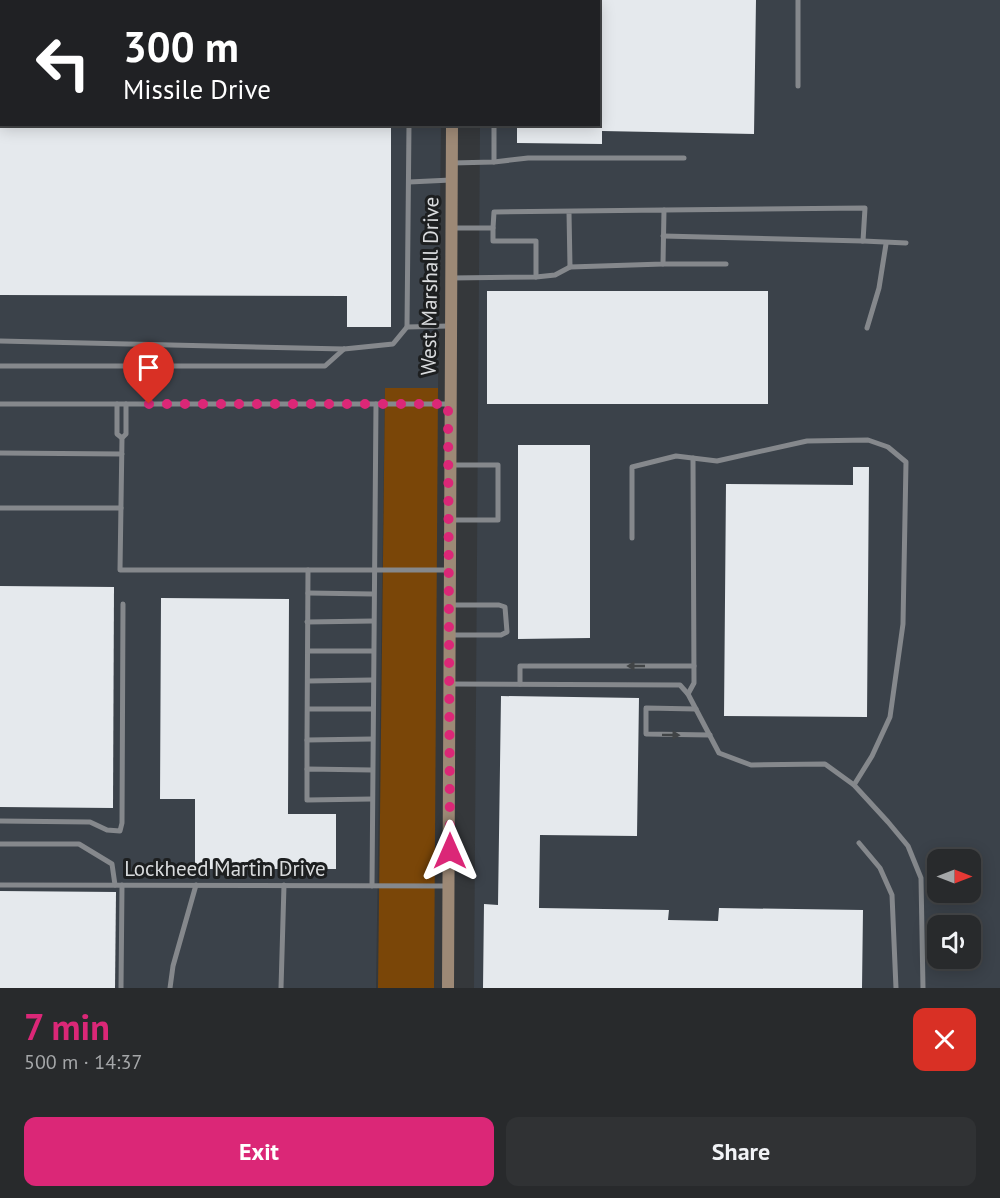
<!DOCTYPE html>
<meta charset="utf-8">
<style>
body{margin:0;font-family:"PT Sans",sans-serif;background:#303234;color:#f1f3f6;height:100vh;display:flex;flex-direction:column;font-size:22px;white-space:nowrap}
*{box-sizing:border-box;margin:0}
p{font-size:20px;color:#a5a7a9}
.icon{flex:none;width:33px;height:33px;fill:none;stroke:currentColor;stroke-width:2;stroke-linecap:round;stroke-linejoin:round}
.map{position:relative;height:988px;overflow:hidden}
.sheet{display:flex;flex-direction:column;background:#282a2c;flex:1}
.sheet>*{flex:none}
.top-card{position:absolute;left:0px;top:0px;width:600px;height:126px;box-shadow:0 3px 15px #0003,0 0 0 2px #444648;background:#202124;color:#fff;overflow:hidden}
.needle{width:39px;rotate:90deg}
.buttons{position:absolute;left:927px;top:849px;display:grid;gap:12px}
.buttons a{display:grid;place-items:center;width:54px;height:54px;border-radius:12px;background:#282a2c;box-shadow:0 3px 15px #0003,0 0 0 2px #444648;font-size:30px}
.pin{position:absolute;display:grid;place-items:center;width:51px;height:51px;color:#fff;margin:-62px -26px;border-radius:50% 50% 50% 0;rotate:-45deg;box-shadow:0 0 6px #0007}
.pin .icon{rotate:45deg}
.me{position:absolute;width:66px;margin:-33px;rotate:0deg;stroke-linejoin:round;filter:drop-shadow(0 0 4px #0008)}
.turn{display:flex;align-items:center;gap:21px;height:126px;padding:0 24px;font-size:27px}
.turn .icon{width:78px;height:78px;stroke-width:2.5}
.turn b{display:block;font-size:42px;line-height:51px}
.round{display:grid;place-items:center;flex:none;width:63px;height:63px;border-radius:12px;background:#303234}
.summary{display:flex;align-items:center;justify-content:space-between;height:102px;padding:0 24px}
h1{font-size:36px;font-weight:800;line-height:45px;color:#db2777}
.cta{display:flex;gap:12px;margin-top:auto;padding:12px 24px}
.cta a{flex:1;height:69px;border-radius:12px;background:#db2777;color:#fff;font-size:24px;font-weight:800;line-height:69px;text-align:center}
.cta a+a{background:#303234;color:#f1f3f6}
.map>svg:first-child{display:block}
.built{fill:#3b424a;fill-rule:evenodd}
.green{fill:#7a4608}
.building{fill:#e5e9ed}
.lines{fill:none;stroke-linecap:round;stroke-linejoin:round}
.lane{stroke:#85888c;stroke-width:5}
.secondary{stroke:#9d8976;stroke-width:12}
.oneway{fill:#414446}
.route{stroke:#db2777;stroke-width:10;stroke-dasharray:0 18}
.labels{text-anchor:middle;stroke-width:6;stroke-linejoin:round;paint-order:stroke}
.street-label{font-size:21px;fill:#d9dbdd;stroke:#1d1f20}
</style>
<div class="map">
<svg width="1000" height="988" viewBox="0 0 1000 988">
<rect width="100%" height="100%" fill="#35383b"/>
<g class="built">
<path d="M0,0H441L2,2V124L441,125L438,388H385L376,988H0Z"/>
<path d="M481,0H1000V988H474L480,125L598,124V2ZM938,860H970V892H938ZM938,926H970V958H938Z"/>
</g>
<path class="green" d="M385,388H438L434,988H378Z"/>
<g class="building">
<path d="M598,0H756L754,134L602,131V144L517,143V124H598Z"/>
<path d="M0,124H391V327H347V296L0,295Z"/>
<rect x="487" y="291" width="281" height="113"/>
<path d="M518,445H590V638L518,639Z"/>
<path d="M853,467H869L867,717L724,716L726,484L853,485Z"/>
<path d="M0,586L114,587L113,808L0,807Z"/>
<path d="M161,598L289,599L288,814H336V869H195V799H160Z"/>
<path d="M501,696L639,698L637,836L540,835L539,908L669,910L668,920L718,921L719,908L863,910L862,988H483L484,904L498,905Z"/>
<path d="M0,891L116,892L115,988H0Z"/>
</g>
<g class="lines">
<g class="lane">
<path d="M324,0L325,2"/>
<path d="M503,2V0"/>
<path d="M0,18H2"/>
<path d="M798,86V0"/>
<path d="M494,162L528,158H684"/>
<path d="M452,163L494,162V124"/>
<path d="M409,182L451,180"/>
<path d="M452,228H493L494,212L664,210L663,264L570,267L569,212"/>
<path d="M663,236L863,241L865,208L664,210"/>
<path d="M863,241L906,243"/>
<path d="M663,264H726"/>
<path d="M536,277L555,275L570,267"/>
<path d="M451,278L536,277V241H493V228"/>
<path d="M407,327L449,326"/>
<path d="M867,328L879,288L886,244"/>
<path d="M0,341L344,349L393,344L407,327L409,124"/>
<path d="M0,366H325L344,349"/>
<path d="M0,404H448"/>
<path d="M117,404V434L122,438"/>
<path d="M126,404V434L122,438L120,570H448"/>
<path d="M0,453L122,454"/>
<path d="M0,508H121"/>
<path d="M450,520H498V465H451"/>
<path d="M632,538V467L676,456L717,461L807,441L868,440L888,447L906,462L903,624L890,717L872,756L854,785"/>
<path d="M308,570L307,740L372,739"/>
<path d="M308,593L373,594"/>
<path d="M450,605H499L505,607L507,632L501,635H450"/>
<path d="M307,622L373,621"/>
<path d="M308,651H372"/>
<path d="M308,681L372,680"/>
<path d="M451,684L680,685L688,694L719,753L751,765L825,764L854,785L888,822L908,846L921,878L923,988"/>
<path d="M520,684V666H694"/>
<path d="M688,694L694,683L693,458"/>
<path d="M308,709H372"/>
<path d="M696,709L646,708V734L710,735"/>
<path d="M307,769V740"/>
<path d="M372,770L307,769V800L372,799"/>
<path d="M0,821L90,822L107,830L120,831L122,823L123,604"/>
<path d="M859,843L880,868L892,895L896,988"/>
<path d="M0,844H79L112,864L115,885"/>
<path d="M0,885L448,886"/>
<path d="M372,886L376,404"/>
<path d="M121,988L122,885"/>
<path d="M170,988L173,966L196,885"/>
<path d="M281,988L284,885"/>
</g>
<g class="secondary">
<path d="M452,2V0"/>
<path d="M448,988L452,124"/>
</g>
</g>
<defs><path id="oneway-solid" d="M-6-.8H1V-3.2L6.5 0L1 3.2V.8H-6Z" transform="scale(1.5)"/></defs>
<g class="oneway">
<use href="#oneway-solid" transform="translate(636 666) rotate(180)"/>
<use href="#oneway-solid" transform="translate(671 735) rotate(1)"/>
</g>
<g class="lines">
<path class="route" d="M149,404H448L450,851"/>
</g>
<g class="labels">
<g class="street-label">
<text transform="translate(430 286) rotate(-89)" y="7">West Marshall Drive</text>
<text x="225" y="876">Lockheed Martin Drive</text>
</g>
</g>
</svg>
<div class="buttons">
<a><svg class="needle" viewBox="-14 -14 28 28"><path d="M0-13l5 13h-10z" fill="#e53935"/><path d="M0 13l5-13h-10z" fill="#a5a7a9"/></svg></a>
<a><svg class="icon" aria-label="sound" viewBox="0 0 24 24"><path d="M4 9h4l5-4v14l-5-4H4zM17 9q2 3 0 6"/></svg></a>
</div>
<div class="pin" style="left:149px;top:404px;background:#d93025"><svg class="icon" aria-label="arrive" viewBox="0 0 24 24"><path d="M6 21V4h12l-3 4 3 4H6"/></svg></div>
<svg class="me" style="left:450px;top:851px" viewBox="-20 -20 40 40"><path d="M0-17L14 15 0 8-14 15z" fill="#db2777" stroke="#fff" stroke-width="4"/></svg>
<div class="top-card">
<div class="turn"><svg class="icon" aria-label="left" viewBox="0 0 24 24"><path d="M17 20v-9H6M10 6l-5 5 5 5"/></svg><div><b>300 m</b>Missile Drive</div></div>
</div>
</div>
<section class="sheet">
<div class="summary"><div><h1>7 min</h1><p>500 m · 14:37</p></div><a class="round" style="background:#d93025;color:#fff"><svg class="icon" aria-label="close" viewBox="0 0 24 24"><path d="M6 6l12 12M18 6L6 18"/></svg></a></div>
<div class="cta"><a>Exit</a><a>Share</a></div>
</section>
